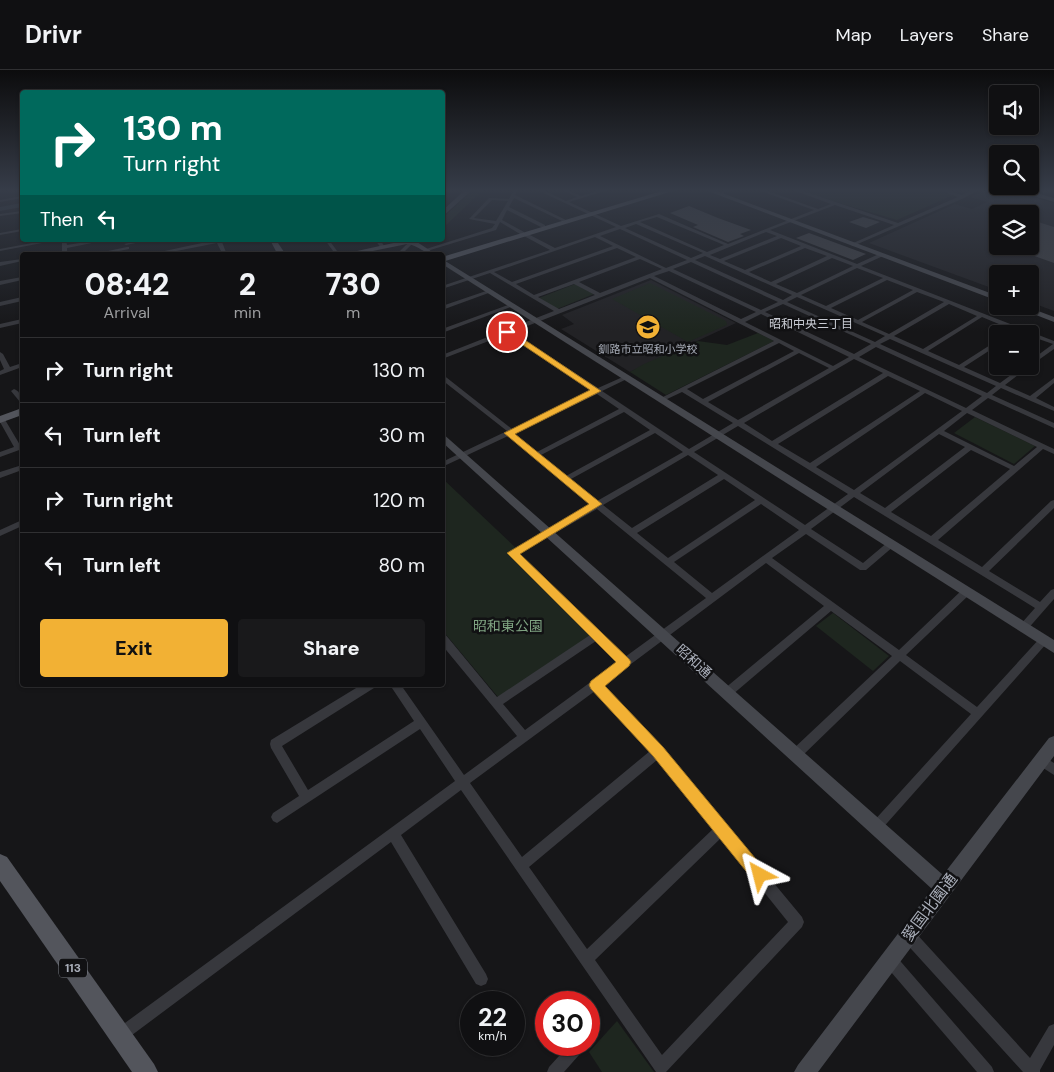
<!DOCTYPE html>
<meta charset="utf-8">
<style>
body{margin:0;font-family:"DM Sans","Noto Sans JP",sans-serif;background:#19191b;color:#f1f3f6;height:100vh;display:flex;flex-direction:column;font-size:19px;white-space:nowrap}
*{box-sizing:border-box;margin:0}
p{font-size:16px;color:#9c9d9f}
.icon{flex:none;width:28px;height:28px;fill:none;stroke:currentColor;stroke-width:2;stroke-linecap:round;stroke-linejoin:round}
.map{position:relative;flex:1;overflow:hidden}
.drawer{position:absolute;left:20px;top:182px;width:425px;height:435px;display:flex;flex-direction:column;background:#101012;border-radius:5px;box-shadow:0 1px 4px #0004,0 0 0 1px #303032}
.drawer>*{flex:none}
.hud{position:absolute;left:20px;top:20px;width:425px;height:152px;border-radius:5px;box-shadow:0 1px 4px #0004,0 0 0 1px #303032;background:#00695c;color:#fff;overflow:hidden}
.tools{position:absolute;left:989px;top:15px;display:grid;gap:10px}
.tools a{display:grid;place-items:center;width:50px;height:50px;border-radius:5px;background:#101012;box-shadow:0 1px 4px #0004,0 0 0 1px #303032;font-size:25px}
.speed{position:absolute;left:460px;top:921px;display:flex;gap:10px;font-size:25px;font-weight:700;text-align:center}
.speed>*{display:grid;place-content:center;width:65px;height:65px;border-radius:50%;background:#101012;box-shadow:0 1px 4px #0004,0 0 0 1px #303032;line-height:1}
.speed small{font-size:12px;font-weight:400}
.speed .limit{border:8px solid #d22;background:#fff;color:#111}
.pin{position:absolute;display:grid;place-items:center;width:42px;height:42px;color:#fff;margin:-21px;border:2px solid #fff;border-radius:50%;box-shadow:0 1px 5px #0007}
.me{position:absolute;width:55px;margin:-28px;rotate:322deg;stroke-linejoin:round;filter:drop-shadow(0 0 4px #0008)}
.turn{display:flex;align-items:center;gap:18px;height:105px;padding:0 20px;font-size:22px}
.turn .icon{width:65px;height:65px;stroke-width:2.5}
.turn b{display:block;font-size:35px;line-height:42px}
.then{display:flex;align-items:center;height:48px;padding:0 20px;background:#0003;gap:10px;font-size:19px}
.eta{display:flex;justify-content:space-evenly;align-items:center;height:85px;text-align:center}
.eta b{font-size:30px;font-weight:800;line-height:35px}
.button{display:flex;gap:10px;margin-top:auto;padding:10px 20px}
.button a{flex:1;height:58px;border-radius:5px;background:#f2b134;color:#111;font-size:20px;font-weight:800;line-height:58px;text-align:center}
.button a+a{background:#19191b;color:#f1f3f6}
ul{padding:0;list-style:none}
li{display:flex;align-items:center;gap:15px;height:65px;padding:0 20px;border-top:1px solid #303032}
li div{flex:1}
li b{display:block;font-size:19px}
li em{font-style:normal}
header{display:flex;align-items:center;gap:30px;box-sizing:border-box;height:70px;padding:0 25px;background:#101012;border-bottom:1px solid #303032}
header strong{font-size:24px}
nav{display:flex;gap:28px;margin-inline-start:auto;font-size:18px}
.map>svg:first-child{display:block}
.built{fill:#222225;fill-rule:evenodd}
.green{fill:#1e261f}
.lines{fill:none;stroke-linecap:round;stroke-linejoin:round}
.river{fill:#2c353c;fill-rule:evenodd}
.building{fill:#404145}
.street{fill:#37383d;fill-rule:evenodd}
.secondary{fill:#45474d;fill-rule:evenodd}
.primary{fill:#53555c;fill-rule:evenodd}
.route{fill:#f2b134;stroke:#9d7322}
.labels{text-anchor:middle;stroke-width:5;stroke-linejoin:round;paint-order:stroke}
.far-poi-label{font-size:11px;fill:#a8adb8;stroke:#111113}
.far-neighbourhood-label{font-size:12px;fill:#c9ccd4;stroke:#111113}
.shield{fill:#111113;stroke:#7b7e86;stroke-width:1}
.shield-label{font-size:12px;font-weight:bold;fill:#a8adb8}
.park-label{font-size:14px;fill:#7fa381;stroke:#111113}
.street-label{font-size:14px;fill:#a8adb8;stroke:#111113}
.near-street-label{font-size:16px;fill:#a8adb8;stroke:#111113}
</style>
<header>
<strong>Drivr</strong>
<nav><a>Map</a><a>Layers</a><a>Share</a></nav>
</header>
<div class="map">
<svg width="1054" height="1002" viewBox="0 0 1054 1002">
<rect width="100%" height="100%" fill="#161618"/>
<g class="built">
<path d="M987,120H1008L1054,133V241L1030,232V204H998L997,220L869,173L955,134L972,139L987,132L970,127ZM998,144H1030V176H998Z"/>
<path d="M651,210L736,253L630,302L561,259L574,254L562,245Z"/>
</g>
<g class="green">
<path d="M473,120H483L443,158V148Z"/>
<path d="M812,120H938L953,125L897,150L809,124L813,122Z"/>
<path d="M650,213L726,251L727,255L688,272L612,229Z"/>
<path d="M575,214L594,224L557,239L539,228Z"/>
<path d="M758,263L774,271L666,325L630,302L644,294L698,271L727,275Z"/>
<path d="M975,347L1035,376L1014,394L954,363Z"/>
<path d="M442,408L516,478L509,482L592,565L498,627L443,561Z"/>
<path d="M833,543L889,586L873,601L816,556Z"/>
<path d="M617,951L654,1002H602L589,982Z"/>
</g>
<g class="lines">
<path class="river" d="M22,133V137L0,141V137Z"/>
</g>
<g class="building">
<path d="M689,136L718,148L751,160L740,164L744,166L728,172L693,157L698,155L670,143Z"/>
<path d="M863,147L880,152L866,158L849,152Z"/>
<path d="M1035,151L1054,157V193L1012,178L1030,176V153Z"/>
<path d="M809,163L866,184L853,190L796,168Z"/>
</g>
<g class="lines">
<g class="street">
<path d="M514,120H518L515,125L566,150L562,151L514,128L509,137L545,155V157H541L507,140L502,150L524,162V164H520L500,152L496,160L427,181L423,180L492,158L495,154L469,149L489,128L509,129ZM492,130L508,131L496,151L474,148Z"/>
<path d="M537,120H543L566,131L577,127L562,120H568L581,126L601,120H608L569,132L621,156L659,144L728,174L814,140L758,120H765L818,139L831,134L793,120H800L898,153L958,127L939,120H946L962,125L973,120H979L964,128L853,176L851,175V174L894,155L835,135L770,160L857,194L879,184H883V186L861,196L1054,271V279L1030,296V291L1053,274L1030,266V264H1023L982,247L928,281L959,295L998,270V275L964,297L1000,313L1023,296H1030L1005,315L1030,326L1054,308V313L1036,328L1054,337V341L1001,318L992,325L1054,353V358L988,328L972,340L1054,379V384L1043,379L938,470L982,497L1051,431L1054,430V438L989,501L1040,532L1051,520L1054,519V529L1026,561L1023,562L1020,561L1018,558L1020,555L1035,538L854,427L811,459L863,493L888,472H894L895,474L894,476L866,500H860L806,464L772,488L899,580L963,519H969L971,522L969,525L906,585L977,637L1041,567L1044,566L1047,567L1049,570L1047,573L880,761L876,763L872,761L870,757L872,753L971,644L900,591L800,688L796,689L792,688L791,684L792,680L892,586L831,541L732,625L728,627L724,625L723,622L724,619L824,536L766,493L603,615L662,678L802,847L804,852L802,857L666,1002H656L461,720L401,765L486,904L488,909L486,914L481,916L476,914L391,772L124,971L119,973L114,971L112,966L114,961L455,711L420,659L277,753L273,751L271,747L273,743L299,726L271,678L270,674L271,670L361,615H375L374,618L282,676L308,720L414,651L390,615H401L464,705L517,666L442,575V563L445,564L497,627L590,565L509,483L510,481L591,434L508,366L442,397V392L507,361L442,310V304L512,359L592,321L507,264L442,289V285L554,241L490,203L442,219V216L550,180L524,166V164H528L555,178L616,157ZM657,147L724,175L707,182L640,152ZM636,154L703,183L691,188L625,158ZM620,159L687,190L666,198L600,166ZM766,162L777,166L720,189L710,185ZM595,167L613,176L512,212L494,202ZM781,168L801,176L745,200L724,191ZM617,178L636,187L534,225L516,214ZM805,178L827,186L771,212L749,202ZM705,186L792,225L783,230L695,190ZM832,188L853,196L797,223L776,214ZM640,189L662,199L600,223L579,212ZM691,192L778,232L761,240L673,199ZM857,198L883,208L826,236L801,225ZM669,201L756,242L741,249L654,206ZM650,208L774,271L661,328V330H665L682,322L733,353L689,379L602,321L629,308V306H625L598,318L512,262ZM887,210L913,220L858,250L831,238ZM574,214L595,225L559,239L538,227ZM917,222L944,232L889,264L862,252ZM797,227L885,266L875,272L787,232ZM783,234L871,274L854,284L765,242ZM949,234L977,246L923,279L894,266ZM761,244L849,287L833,296L745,252ZM890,269L996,316L987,323L880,274ZM779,273L794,281L703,329L687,319ZM876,277L982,326L966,338L859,287ZM799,283L829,298L738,350L708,332ZM854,289L883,303L772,371L744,353ZM888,306L920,321L810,393L778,374ZM925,323L962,341L854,420L816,397ZM597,324L619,339L537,382L514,364ZM624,342L650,360L566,406L541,385ZM967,343L1037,377L1014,396L944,361ZM738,356L848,424L805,455L694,382ZM655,363L683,382L597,431L571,409ZM939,364L965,377L885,438L860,423ZM971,380L1010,399L931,466L891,442ZM688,385L718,405L632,458L603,435ZM724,409L755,430L668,488L637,463ZM761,434L799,460L712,523L674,492ZM597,439L706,528L625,587L519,484ZM596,571L618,592L525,660L503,634ZM595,621L650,681L522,787L470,713ZM657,690L713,759L587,879L529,797ZM721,768L788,852L662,985L595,890Z"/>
<path d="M726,120H732L722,124L720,123Z"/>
<path d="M22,126V128L0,132V130Z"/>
<path d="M22,141V143L0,146V144Z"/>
<path d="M22,159V161L0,165V163Z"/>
<path d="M48,170H58L0,181V179Z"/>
<path d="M62,170H66L67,175L97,170H107L67,178V185H50L62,182Z"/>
<path d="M141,170H151L126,175L124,174Z"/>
<path d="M216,170H229L222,172L227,185H223L217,173L156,185H146Z"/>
<path d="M325,170H329L340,185H336Z"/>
<path d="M375,170H380L385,177V178H381Z"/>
<path d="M410,171L414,172L401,185H396Z"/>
<path d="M127,177H129V179L99,185H89Z"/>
<path d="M22,189V191L0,196V192Z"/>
<path d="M22,207V210L0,215V211Z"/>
<path d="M489,220L494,221L442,240V236Z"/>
<path d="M22,227V231L0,236V232Z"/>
<path d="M511,234L516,235L442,263V259Z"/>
<path d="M22,249V253L0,258V254Z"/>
<path d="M0,282L3,284L10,297L22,293V297L0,305V301L4,299L0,290Z"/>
<path d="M14,319C20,321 22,327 22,333L20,332L11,321Z"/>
<path d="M0,347L4,348L20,375H22V379L0,387V382L14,377L0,352Z"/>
<path d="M22,395V400L0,408V402Z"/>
<path d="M22,450V456L0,466V460Z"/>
<path d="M1041,685L1054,693V705L1037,694L1035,690L1037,686Z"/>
<path d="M908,858L913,860L1030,988L1049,956L1054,954V975L1040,1000V1002H1023L903,870L901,865L903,860Z"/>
<path d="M890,883L895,885L992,997L994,1002H977L885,895L883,890L885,885Z"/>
<path d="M569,975H579L581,980L579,985L564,1002H547L549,997Z"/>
</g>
<g class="secondary">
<path d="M465,120H472L442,147V141Z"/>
<path d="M705,120H714L998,226V231Z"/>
<path d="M1014,120H1025L1054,128V132Z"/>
<path d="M270,170H276L286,185H278Z"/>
<path d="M407,170L417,172L437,185C425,185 419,175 407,174L353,185H339Z"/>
<path d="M442,189L1054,570V583L442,194Z"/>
<path d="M1013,236H1025L1054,247V252Z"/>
<path d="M442,363L943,805L1049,668L1054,666V686L818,1002H794L798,995L932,819L442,372Z"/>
</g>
<g class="primary">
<path d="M665,120H676L442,192V187Z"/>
<path d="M22,338V345L0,353V346Z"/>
<path d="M0,784L7,787L154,994L158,1002H132L0,811Z"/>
</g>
</g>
<linearGradient id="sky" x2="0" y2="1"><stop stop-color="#0c0c0d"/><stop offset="0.46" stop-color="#363c48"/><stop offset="1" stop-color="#363c48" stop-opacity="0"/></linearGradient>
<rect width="1054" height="261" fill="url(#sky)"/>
<path class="route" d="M505,260H510L601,321L515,364L602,434L520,484L629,589L631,592L629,596L605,616L663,677L765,800L768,805L765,811L760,813L754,811L653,686L591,619L589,615L591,611L616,592L507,483L589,434L504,363L590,320L505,263Z"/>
<defs>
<symbol id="school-disc" viewBox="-11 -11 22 22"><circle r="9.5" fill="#f2b134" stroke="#111113"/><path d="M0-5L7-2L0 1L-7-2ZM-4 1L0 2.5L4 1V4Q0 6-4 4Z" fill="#111"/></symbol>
</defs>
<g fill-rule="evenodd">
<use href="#school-disc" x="634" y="243" width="28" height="28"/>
</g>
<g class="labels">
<g class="far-poi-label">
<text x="648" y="283">釧路市立昭和小学校</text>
</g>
<g class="far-neighbourhood-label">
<text x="811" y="258">昭和中央三丁目</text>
</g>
<rect class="shield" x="59" y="888.5" width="28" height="19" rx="4"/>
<g class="shield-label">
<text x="73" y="902">113</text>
</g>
<g class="park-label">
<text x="508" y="561">昭和東公園</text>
</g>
<g class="street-label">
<text transform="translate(694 591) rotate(42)" y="5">昭和通</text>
</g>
<g class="near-street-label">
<text transform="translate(929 837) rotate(-53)" y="6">愛国北園通</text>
</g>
</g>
</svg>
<div class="tools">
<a><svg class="icon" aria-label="sound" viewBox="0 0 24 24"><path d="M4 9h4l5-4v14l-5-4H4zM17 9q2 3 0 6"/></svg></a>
<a><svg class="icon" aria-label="search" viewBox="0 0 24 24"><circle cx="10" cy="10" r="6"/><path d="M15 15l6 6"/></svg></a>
<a><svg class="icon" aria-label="layers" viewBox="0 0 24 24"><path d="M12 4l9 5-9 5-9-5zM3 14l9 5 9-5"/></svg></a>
<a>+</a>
<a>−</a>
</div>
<div class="speed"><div>22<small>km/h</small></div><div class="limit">30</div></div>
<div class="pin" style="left:507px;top:262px;background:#d93025"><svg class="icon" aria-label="arrive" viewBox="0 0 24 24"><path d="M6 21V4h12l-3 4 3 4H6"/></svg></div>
<svg class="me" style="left:760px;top:805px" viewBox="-20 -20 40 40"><path d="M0-17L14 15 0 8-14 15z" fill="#f2b134" stroke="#fff" stroke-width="4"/></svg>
<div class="hud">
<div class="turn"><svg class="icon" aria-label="right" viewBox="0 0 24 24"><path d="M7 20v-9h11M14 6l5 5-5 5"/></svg><div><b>130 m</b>Turn right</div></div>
<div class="then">Then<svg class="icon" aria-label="left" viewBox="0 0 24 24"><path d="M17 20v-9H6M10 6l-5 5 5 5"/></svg></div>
</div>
<section class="drawer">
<div class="eta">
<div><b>08:42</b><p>Arrival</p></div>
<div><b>2</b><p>min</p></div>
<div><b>730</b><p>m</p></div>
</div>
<ul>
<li><svg class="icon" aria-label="right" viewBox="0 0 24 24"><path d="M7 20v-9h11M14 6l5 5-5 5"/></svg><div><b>Turn right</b></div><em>130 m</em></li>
<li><svg class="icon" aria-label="left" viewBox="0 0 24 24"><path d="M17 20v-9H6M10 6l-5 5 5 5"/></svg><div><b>Turn left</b></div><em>30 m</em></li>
<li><svg class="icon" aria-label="right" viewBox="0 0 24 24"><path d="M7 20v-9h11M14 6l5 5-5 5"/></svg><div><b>Turn right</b></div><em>120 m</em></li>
<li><svg class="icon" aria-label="left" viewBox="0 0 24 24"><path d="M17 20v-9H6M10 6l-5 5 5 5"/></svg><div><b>Turn left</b></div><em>80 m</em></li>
</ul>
<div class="button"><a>Exit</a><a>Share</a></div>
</section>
</div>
